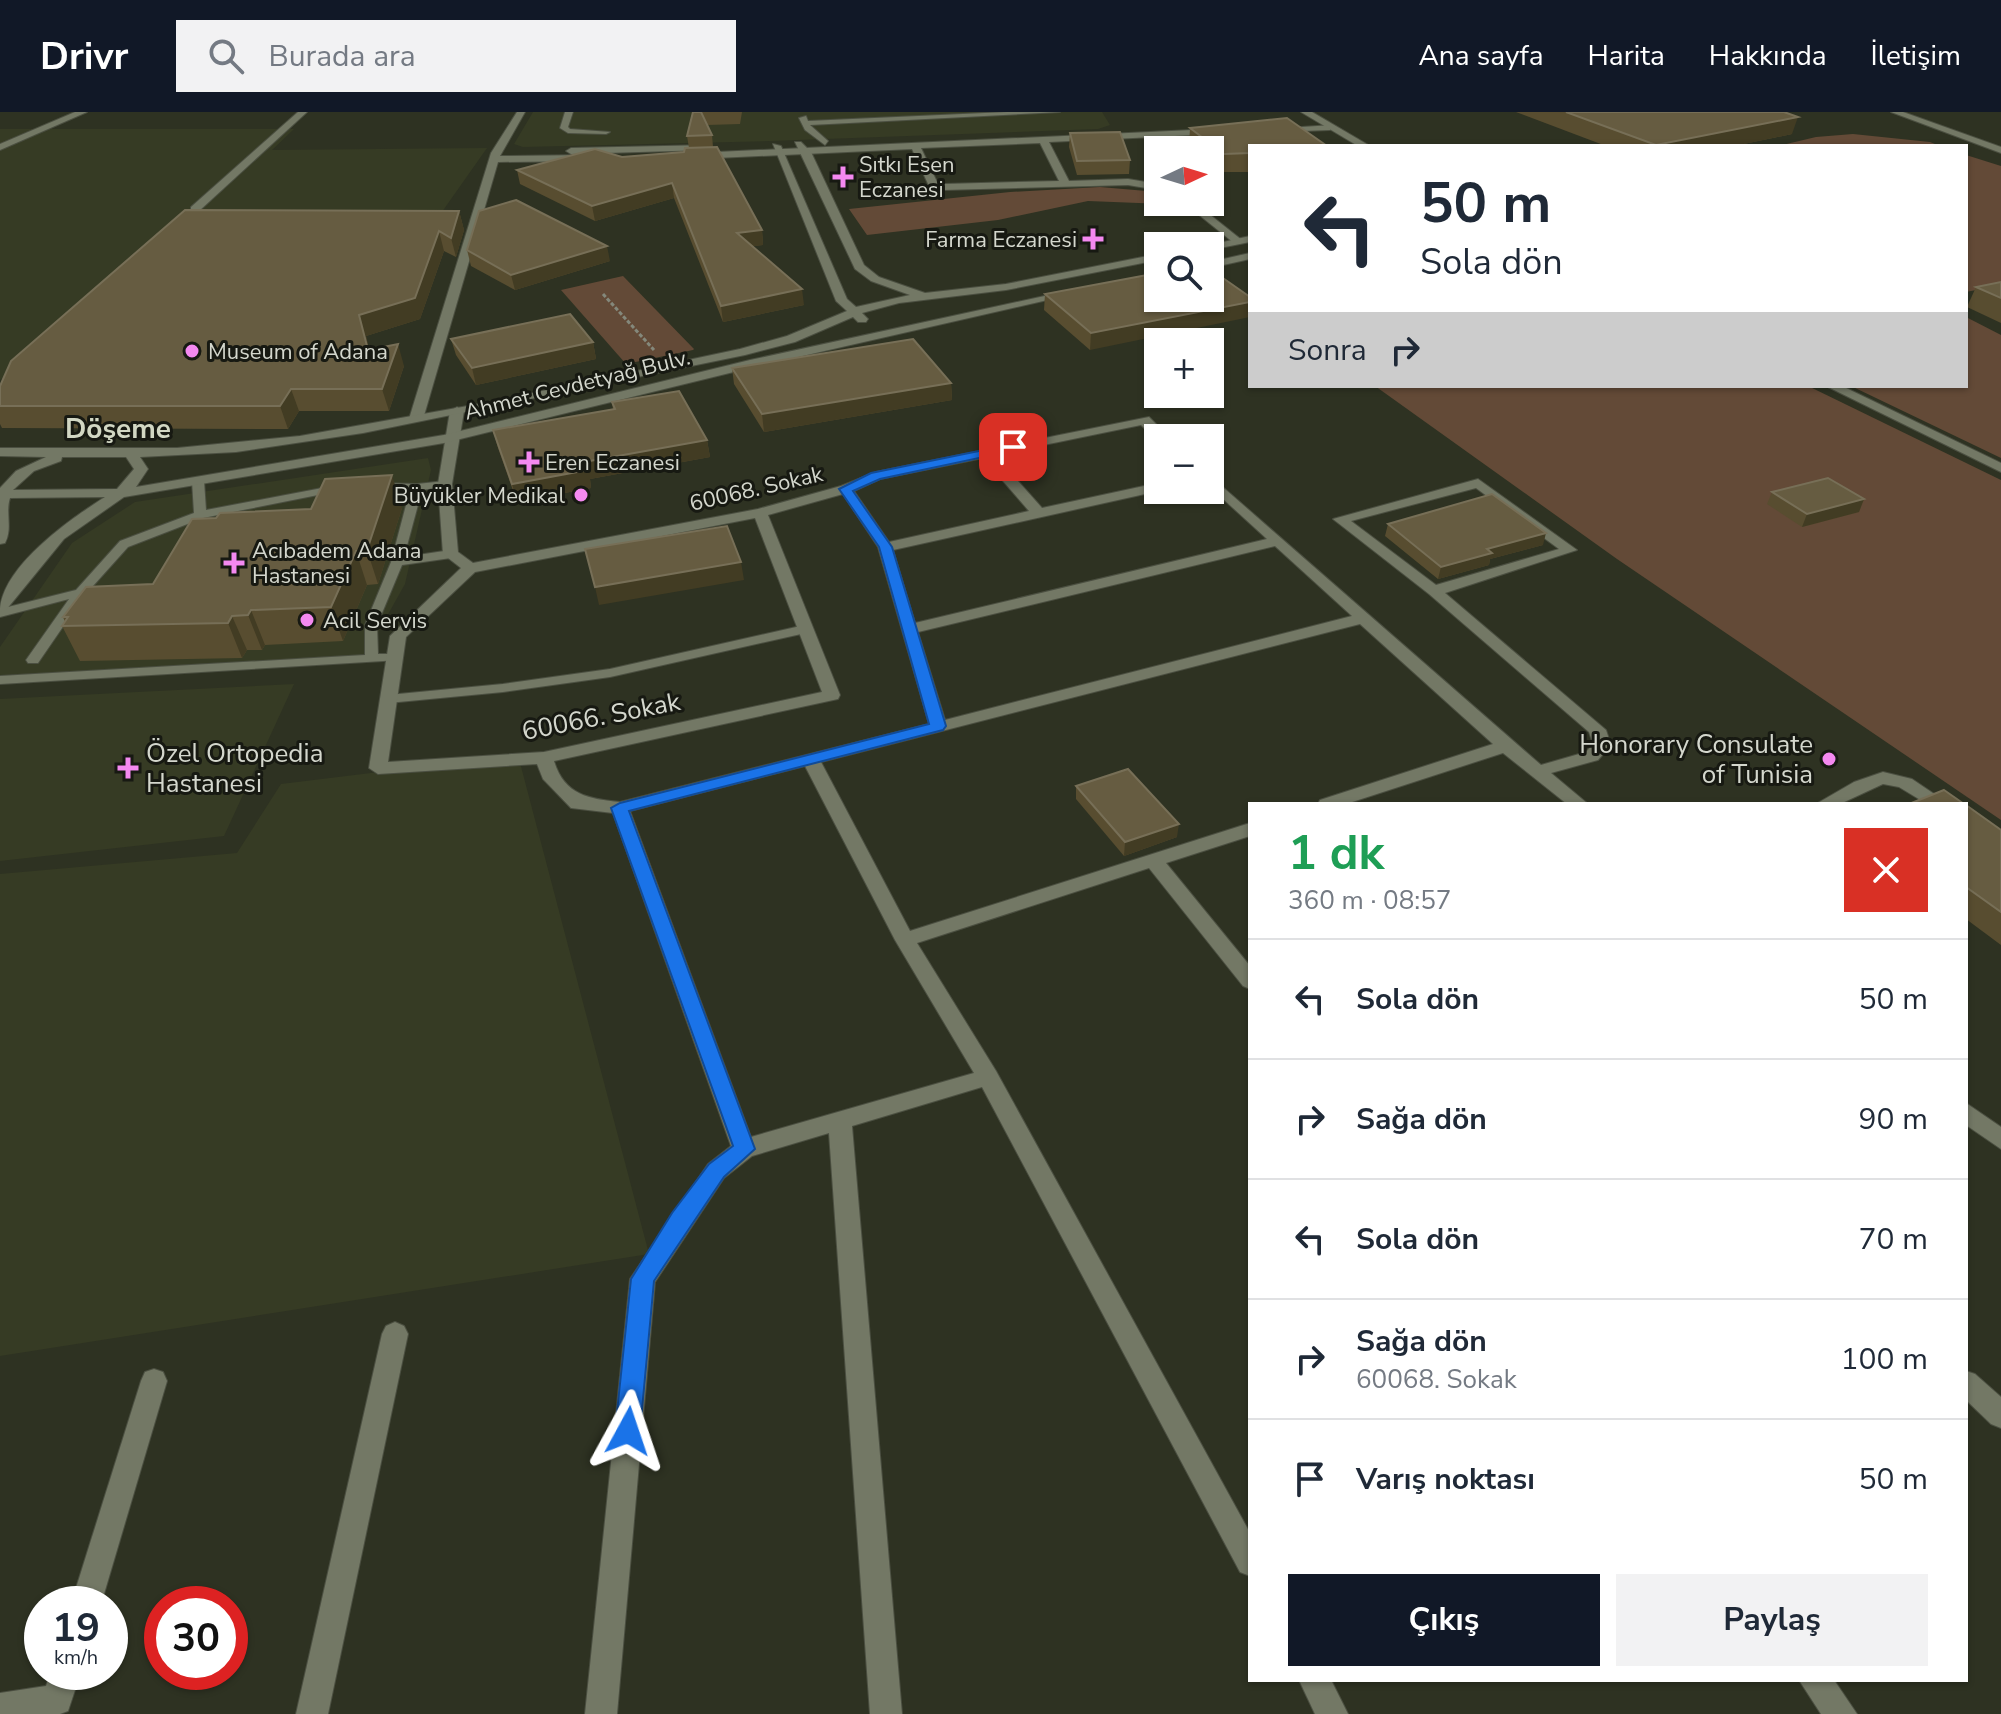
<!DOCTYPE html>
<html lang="tr">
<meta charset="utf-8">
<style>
body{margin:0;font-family:"Nunito Sans",sans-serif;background:#f2f2f3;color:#1f2937;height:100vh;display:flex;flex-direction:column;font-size:30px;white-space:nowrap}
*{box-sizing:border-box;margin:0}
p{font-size:26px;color:#747a83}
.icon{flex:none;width:44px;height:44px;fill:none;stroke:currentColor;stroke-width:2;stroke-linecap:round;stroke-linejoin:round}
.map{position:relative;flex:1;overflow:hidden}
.panel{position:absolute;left:1248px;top:690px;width:720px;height:880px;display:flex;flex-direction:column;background:#fff;border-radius:0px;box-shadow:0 2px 6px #0004}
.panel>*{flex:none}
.banner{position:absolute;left:1248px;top:32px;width:720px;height:244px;border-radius:0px;box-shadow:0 2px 6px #0004;background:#fff;color:#1f2937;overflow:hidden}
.needle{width:52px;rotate:86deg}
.controls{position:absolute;left:1144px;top:24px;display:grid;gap:16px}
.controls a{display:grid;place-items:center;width:80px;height:80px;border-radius:0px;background:#fff;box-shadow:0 2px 6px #0004;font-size:40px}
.speed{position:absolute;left:24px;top:1474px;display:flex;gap:16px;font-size:40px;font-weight:700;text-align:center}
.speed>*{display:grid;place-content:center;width:104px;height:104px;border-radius:50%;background:#fff;box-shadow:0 2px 6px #0004;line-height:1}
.speed small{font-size:20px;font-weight:400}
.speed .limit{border:12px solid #d22;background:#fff;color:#111}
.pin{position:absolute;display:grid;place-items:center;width:68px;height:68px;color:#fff;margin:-34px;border-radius:16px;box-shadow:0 4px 12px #0006}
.me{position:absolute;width:88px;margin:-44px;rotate:5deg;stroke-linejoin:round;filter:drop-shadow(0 0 6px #0008)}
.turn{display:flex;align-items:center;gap:28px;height:168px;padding:0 40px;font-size:36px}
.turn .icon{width:104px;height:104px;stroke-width:2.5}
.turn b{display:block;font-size:56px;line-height:68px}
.then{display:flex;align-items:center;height:76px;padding:0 40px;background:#0003;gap:16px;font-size:30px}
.round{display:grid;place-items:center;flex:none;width:84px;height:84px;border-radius:0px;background:#f2f2f3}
.summary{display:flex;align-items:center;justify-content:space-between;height:136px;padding:0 40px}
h1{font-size:48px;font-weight:700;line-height:60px;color:#1e9e55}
.button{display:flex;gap:16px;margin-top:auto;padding:16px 40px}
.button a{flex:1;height:92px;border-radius:0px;background:#111827;color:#fff;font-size:32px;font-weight:700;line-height:92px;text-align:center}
.button a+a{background:#f2f2f3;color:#1f2937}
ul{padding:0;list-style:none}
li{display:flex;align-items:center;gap:24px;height:120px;padding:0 40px;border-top:2px solid #e0e1e3}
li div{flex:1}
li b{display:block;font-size:30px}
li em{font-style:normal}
header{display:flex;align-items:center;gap:48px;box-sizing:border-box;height:112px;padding:0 40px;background:#111827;color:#fff}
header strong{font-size:38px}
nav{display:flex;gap:44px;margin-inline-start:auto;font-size:28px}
.search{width:560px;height:72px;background:#f2f2f3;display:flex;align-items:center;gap:20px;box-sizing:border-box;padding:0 28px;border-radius:0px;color:#747a83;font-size:30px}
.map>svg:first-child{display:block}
.built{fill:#363b24}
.green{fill:#634a37}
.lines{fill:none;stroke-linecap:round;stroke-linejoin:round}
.lane-casing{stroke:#4b4f41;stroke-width:2}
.street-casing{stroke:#4b4f41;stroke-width:2}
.secondary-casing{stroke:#4b4f41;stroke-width:2}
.path{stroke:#84887b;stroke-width:3;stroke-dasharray:4 2;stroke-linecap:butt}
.lane{fill:#737865;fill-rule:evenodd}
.street{fill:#737865;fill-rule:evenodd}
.secondary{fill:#737865;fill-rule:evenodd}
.wall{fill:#584d30}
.shaded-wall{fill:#423c23}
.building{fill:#665c41;stroke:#776f57;stroke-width:2}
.route{fill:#1a73e8;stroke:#114b97;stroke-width:2}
.poi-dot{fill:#f489f0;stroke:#171912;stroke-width:3}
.labels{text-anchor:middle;stroke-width:6;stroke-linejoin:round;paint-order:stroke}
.far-poi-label{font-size:22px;fill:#d4d7cd;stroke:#171912;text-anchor:start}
.far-street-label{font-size:22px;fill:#d4d7cd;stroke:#171912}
.street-label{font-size:26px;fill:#d4d7cd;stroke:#171912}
.poi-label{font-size:26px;fill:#d4d7cd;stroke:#171912;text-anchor:end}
.far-district-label{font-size:28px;font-weight:bold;fill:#d2d7c3;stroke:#171912}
</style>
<header>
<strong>Drivr</strong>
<div class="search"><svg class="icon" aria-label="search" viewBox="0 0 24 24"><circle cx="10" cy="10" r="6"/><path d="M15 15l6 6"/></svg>Burada ara</div>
<nav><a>Ana sayfa</a><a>Harita</a><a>Hakkında</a><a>İletişim</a></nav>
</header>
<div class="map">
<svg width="2001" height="1602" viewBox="0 0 2001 1602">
<rect width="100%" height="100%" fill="#2e3222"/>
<g class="built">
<path d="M533,0H1102L1110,13L1098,17L770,29L523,35L514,32Z"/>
<path d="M0,17H294L272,38L487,36L437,107H193L0,268Z"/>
<path d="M428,346L431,358L405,472L362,549L0,563V535L72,431L135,390Z"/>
<path d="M294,572L224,724L0,749V587Z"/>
<path d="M518,643L649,1142L0,1244V762L237,741L281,672Z"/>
</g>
<g class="green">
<path d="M1853,22L1930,30L1940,34H1778L1816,25Z"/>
<path d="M1966,43L2001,54V173L1966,180Z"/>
<path d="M1100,75L1158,80V90H1169L1164,92L1088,89L998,108L867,123L849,97L1010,80Z"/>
<path d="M623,164L694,237L693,238L626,252L561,178Z"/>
<path d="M1966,205L2001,223V346L1851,274H1966Z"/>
<path d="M1375,274H1808L2001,368V708L1617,447Z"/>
</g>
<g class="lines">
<defs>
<g id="lane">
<path d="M565,0H573L568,15L570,17L610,20L606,22L568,21L560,16Z"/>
<path d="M1007,0H1060L810,13L828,29L825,33L805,18L799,6L806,4L808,9Z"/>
<path d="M198,366L204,369L206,398L338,373L344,376L338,379L203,406L128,435L84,484L38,551H28L26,548L69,487L0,505V497L76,478L120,429L194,401L192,369Z"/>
<path d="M445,369L449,370V374L422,378L404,445L451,438L457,442L451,446L402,453L377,513L378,542H400V548L0,572V564L365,543V513L391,450L410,378L377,377L371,374L377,371L417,372Z"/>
<path d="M805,513L811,517L810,520L610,565L503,580L388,591L381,587L388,583L503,572L610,557Z"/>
</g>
<g id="street">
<path d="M298,0H307L199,99H191V95Z"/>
<path d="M517,0H525L500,44L587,43L592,46L587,49L498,50L423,307L411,310L409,307L491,41Z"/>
<path d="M1333,13L1330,18L1274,20L1269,17Z"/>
<path d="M1214,17L1217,22L1049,30L1069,69L1128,67L1158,72V78L1128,73L943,78L929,74L912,37L695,47L690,44L695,41ZM1040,31L1059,69L944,72L937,70L921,36Z"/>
<path d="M710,33L707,38L571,42L566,39L571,36Z"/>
<path d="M1183,90H1194L1243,129L1234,131Z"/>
<path d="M457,295L464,299L452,372L458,440L473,451L758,397L841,374L876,360L1149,305L1170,326H1158V329L1141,313L995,343L1042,396L1158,371V378H1163L893,438L915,511L1267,427L1210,375V364L1541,653L1586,640L1593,632L1589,620L1429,482L1333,407L1478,367L1577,438L1445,481L1606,618L1611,633L1598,648L1551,661L1588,692H1567L1503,641L1346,692H1318L1320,688L1493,632L1360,512L821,650L910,819L1250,711V724L1166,751L1250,854V877L1243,874L1149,756L917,831L996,959L1250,1421V1464L1240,1460L982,975L852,1014L902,1602H870L829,1021L752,1044L724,1066L655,1170L617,1602H585L630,1167L708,1052L731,1034L613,701L571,696L543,667L537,652L378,662L369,656L390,524L461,456L443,442L438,372L450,299ZM983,346L1029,399L889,430L854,379L880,367ZM1476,376L1559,437L1436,473L1351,409ZM843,382L878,435L929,612L620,690C589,687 564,683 554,649L838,587L840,583L768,403ZM755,406L822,580L544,640L388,650L406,525L475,460ZM1275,434L1352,504L945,608L918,520ZM805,654L895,828L974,961L751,1025L630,699Z"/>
<path d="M1883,660L1912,667L1949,692H1927L1899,675L1883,672L1840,692H1816L1854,670Z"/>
<path d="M1966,991L2001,1015V1037L1966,1013Z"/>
<path d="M395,1210L404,1214L408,1222L328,1602H296L382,1222L386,1214Z"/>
<path d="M154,1257L163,1260L167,1269L101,1492H71L141,1269L145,1260Z"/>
<path d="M1966,1259L1975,1262L2001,1285V1316L1991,1312L1966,1288Z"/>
<path d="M51,1560H81L68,1599L60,1602H0V1581L46,1574Z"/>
<path d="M1299,1568H1331L1348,1602H1315Z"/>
<path d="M1799,1568H1834L1857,1602H1821Z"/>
</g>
<g id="secondary">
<path d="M75,0H87L0,38V32Z"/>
<path d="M1301,0H1312L1370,34H1358Z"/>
<path d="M1891,0H1903L2001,35V41Z"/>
<path d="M795,30H801L811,40L864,153L879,165L925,181L1006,172L1158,142V148L1006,178L899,191L862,201L868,207L866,210H858L853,205L795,230L745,243L363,321L236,340L140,345L148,357L136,375L444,323L750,248L1072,178L1078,181L750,256L444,331L124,385L64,427L6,498L0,500C0,456 70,407 105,385L10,386C5,401 13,416 5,431L0,432V376L16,359L46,345L0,344V336H177L300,324L490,290L740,237L787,224L847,199L836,189L773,32L781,34L847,187L856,195L910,183L871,169L855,157ZM62,345H126L134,357L117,377L13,378L34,359L61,349Z"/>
<path d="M1250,124V130L1210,138V134H1205Z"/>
<path d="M1250,141V147L1210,156V150Z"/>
<path d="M1826,274H1842L2001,351V360Z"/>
</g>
</defs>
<use href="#lane" class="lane-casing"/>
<use href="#street" class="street-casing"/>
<use href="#secondary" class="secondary-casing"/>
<path class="path" d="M603,182L654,238"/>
<use href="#lane" class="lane"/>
<use href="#street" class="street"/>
<use href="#secondary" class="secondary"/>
</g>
<g class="wall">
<path d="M693,0H742L740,12L707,13L712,23L713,35L762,118L763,133L753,134L804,193L723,210L674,86L595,109L520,72L517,58L684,40L689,36L687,24Z"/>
<path d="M1516,0H1784L1792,22L1734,34H1606Z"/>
<path d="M1190,16L1250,34V60H1222L1210,51V38H1194L1189,34Z"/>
<path d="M1070,21L1130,48L1129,62L1077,63L1069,35Z"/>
<path d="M459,99L464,118L456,145L444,139L420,207L366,224L369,238L404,254L389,299H299L288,317L2,316L0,312V274Z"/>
<path d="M467,138L610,149L515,178L471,154Z"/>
<path d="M1158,161L1090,238L1044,198L1045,182Z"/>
<path d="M2001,170V211L1967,195L1976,175Z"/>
<path d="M451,227L593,230L596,247L476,273L456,243Z"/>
<path d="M732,256L951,271L952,288L764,320L734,272Z"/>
<path d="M612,290L707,328L710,345L590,367L591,376L517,390L498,336L493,318L613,298Z"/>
<path d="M1772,380L1864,387L1859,400L1802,415L1767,392Z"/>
<path d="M402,396L378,472L367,473L343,529L265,533L262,538H247L242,546L80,549L62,514L65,510L63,505L153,472L216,406Z"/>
<path d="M1388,412L1543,433L1490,447L1489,453L1438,467L1385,424Z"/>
<path d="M1076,674L1177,725L1124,744L1076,687Z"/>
<path d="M1966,693L2001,718V833L1966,807Z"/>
</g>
<g class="shaded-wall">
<path d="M1798,5L1792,22L1734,34H1656V33Z"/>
<path d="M672,71L674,86L595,109L592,94Z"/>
<path d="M459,99L464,118L456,145L451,126Z"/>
<path d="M762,118L763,133L739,136L737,121Z"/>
<path d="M439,119L444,139L420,207L366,224L375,260L359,203Z"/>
<path d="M607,134L610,149L515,178L511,163Z"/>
<path d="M802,177L804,193L723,210L721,194Z"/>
<path d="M1250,190V205L1090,238L1091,221Z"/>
<path d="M593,230L596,247L476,273L472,256Z"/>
<path d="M398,232L404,254L389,299L382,277Z"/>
<path d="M951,271L952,288L764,320L762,302Z"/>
<path d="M291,277L299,299L288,317L280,294Z"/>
<path d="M707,328L710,345L590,367L591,376L517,390L512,372L584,350Z"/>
<path d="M392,363L402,396L378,472L367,438Z"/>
<path d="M1864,387L1859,400L1802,415L1807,402Z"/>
<path d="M1546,421L1543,433L1490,447L1489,453L1438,467L1441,455L1487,437Z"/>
<path d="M356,439L367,473L343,529L331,495Z"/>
<path d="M741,450L744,468L599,493L595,475Z"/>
<path d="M251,498L265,533L262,538L248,503Z"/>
<path d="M232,504L247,538L242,546L228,511Z"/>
<path d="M1179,712L1177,725L1124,744L1125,730Z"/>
</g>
<g class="building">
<path d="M693,0H701L712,23L687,24Z"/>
<path d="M1566,0H1784L1798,5L1656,33Z"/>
<path d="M1287,6L1327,34H1250V41L1224,42L1190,16Z"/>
<path d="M1120,20L1130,48L1077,49L1070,21Z"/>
<path d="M717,35L762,118L737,121L802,177L721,194L672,71L592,94L517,58L595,37L622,45L684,40L685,36Z"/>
<path d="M516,88L607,134L511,163L467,138L479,99Z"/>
<path d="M185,98L459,99L451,126L439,119L415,186L359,203L368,238L398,232L382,277H291L280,294H0V274L11,249Z"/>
<path d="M1210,157L1250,185V190L1091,221L1045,182L1158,161V186H1210Z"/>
<path d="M2001,170V186L1976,175Z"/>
<path d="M570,202L593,230L472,256L451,227Z"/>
<path d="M913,227L951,271L762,302L732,256Z"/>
<path d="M679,279L707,328L584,350L588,358L512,372L493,318L615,297L612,290Z"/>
<path d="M392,363L367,438L356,439L331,495L251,498L248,503L232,504L228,511L62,514L68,505H63L86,475L153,472L192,407L216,406L220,401L311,397L325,367Z"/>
<path d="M1828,366L1864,387L1807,402L1772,380Z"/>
<path d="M1492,382L1546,421L1487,437L1492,441L1441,455L1388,412Z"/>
<path d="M727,414L741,450L595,475L585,437Z"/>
<path d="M1128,657L1179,712L1125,730L1076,674Z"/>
<path d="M1944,678L1964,692H1909Z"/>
<path d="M1966,693L2001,718V800L1966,775Z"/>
</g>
<path class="route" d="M1013,332L1017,333V338L880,367L853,379L892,435L946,614L943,618L629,699L755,1037L724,1065L654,1169L640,1319L637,1327L628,1331L619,1327L615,1319L631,1167L672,1101L709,1052L733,1034L611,696L620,691L929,612L879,435L839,377L871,361Z"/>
<g class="poi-dot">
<path d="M839 53h8v8h8v8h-8v8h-8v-8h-8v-8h8z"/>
<path d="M1089 115h8v8h8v8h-8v8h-8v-8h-8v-8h8z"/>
<circle cx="192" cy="239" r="8"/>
<path d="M525 338h8v8h8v8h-8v8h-8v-8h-8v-8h8z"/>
<circle cx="581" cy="383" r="8"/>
<path d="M230 439h8v8h8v8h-8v8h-8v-8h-8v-8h8z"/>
<circle cx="307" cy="508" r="8"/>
<circle cx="1829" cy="647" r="8"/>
<path d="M124 644h8v8h8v8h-8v8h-8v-8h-8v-8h8z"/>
</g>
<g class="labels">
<g class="far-poi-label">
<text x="859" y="60">Sıtkı Esen<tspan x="859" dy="25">Eczanesi</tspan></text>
<text x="1077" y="135" text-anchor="end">Farma Eczanesi</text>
<text x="208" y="247">Museum of Adana</text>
<text x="545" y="358">Eren Eczanesi</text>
<text x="565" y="391" text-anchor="end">Büyükler Medikal</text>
<text x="252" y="446">Acıbadem Adana<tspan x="252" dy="25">Hastanesi</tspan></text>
<text x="323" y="516">Acil Servis</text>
</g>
<g class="far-street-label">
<text transform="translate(577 272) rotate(-14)" y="8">Ahmet Cevdetyağ Bulv.</text>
<text transform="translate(756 376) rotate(-13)" y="8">60068. Sokak</text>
</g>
<g class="street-label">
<text transform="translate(601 604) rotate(-11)" y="9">60066. Sokak</text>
</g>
<g class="poi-label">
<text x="1813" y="641">Honorary Consulate<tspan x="1813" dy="30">of Tunisia</tspan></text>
<text x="146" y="650" text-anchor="start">Özel Ortopedia<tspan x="146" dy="30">Hastanesi</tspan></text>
</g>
<g class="far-district-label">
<text x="118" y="326">Döşeme</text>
</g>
</g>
</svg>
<div class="controls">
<a><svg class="needle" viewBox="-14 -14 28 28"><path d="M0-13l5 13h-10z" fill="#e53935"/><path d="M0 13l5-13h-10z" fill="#747a83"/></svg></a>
<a><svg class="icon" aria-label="search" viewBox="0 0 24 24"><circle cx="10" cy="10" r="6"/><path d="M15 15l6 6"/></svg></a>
<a>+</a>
<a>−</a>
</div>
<div class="speed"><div>19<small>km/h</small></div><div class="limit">30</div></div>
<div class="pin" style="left:1013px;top:335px;background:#d93025"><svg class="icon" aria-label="arrive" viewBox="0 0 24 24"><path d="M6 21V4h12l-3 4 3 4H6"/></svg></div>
<svg class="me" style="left:628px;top:1319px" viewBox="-20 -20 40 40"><path d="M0-17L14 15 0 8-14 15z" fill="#1a73e8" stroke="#fff" stroke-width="4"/></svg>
<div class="banner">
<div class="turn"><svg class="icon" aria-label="left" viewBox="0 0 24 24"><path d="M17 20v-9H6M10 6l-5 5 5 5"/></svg><div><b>50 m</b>Sola dön</div></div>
<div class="then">Sonra<svg class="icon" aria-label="right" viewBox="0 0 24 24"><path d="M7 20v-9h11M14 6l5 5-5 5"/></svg></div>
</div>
<section class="panel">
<div class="summary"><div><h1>1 dk</h1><p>360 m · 08:57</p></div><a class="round" style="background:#d93025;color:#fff"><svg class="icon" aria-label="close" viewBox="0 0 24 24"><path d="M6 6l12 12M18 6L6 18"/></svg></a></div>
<ul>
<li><svg class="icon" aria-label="left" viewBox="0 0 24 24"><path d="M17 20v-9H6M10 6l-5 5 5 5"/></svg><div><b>Sola dön</b></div><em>50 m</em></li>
<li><svg class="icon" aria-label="right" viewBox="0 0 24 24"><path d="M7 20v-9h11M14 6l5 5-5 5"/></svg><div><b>Sağa dön</b></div><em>90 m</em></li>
<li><svg class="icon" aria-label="left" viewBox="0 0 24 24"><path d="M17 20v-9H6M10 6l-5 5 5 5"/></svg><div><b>Sola dön</b></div><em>70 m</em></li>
<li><svg class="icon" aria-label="right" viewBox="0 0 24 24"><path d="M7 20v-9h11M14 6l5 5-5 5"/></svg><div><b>Sağa dön</b><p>60068. Sokak</p></div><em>100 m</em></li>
<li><svg class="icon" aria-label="arrive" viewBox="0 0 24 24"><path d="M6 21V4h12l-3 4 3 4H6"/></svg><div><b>Varış noktası</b></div><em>50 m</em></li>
</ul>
<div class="button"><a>Çıkış</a><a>Paylaş</a></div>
</section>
</div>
